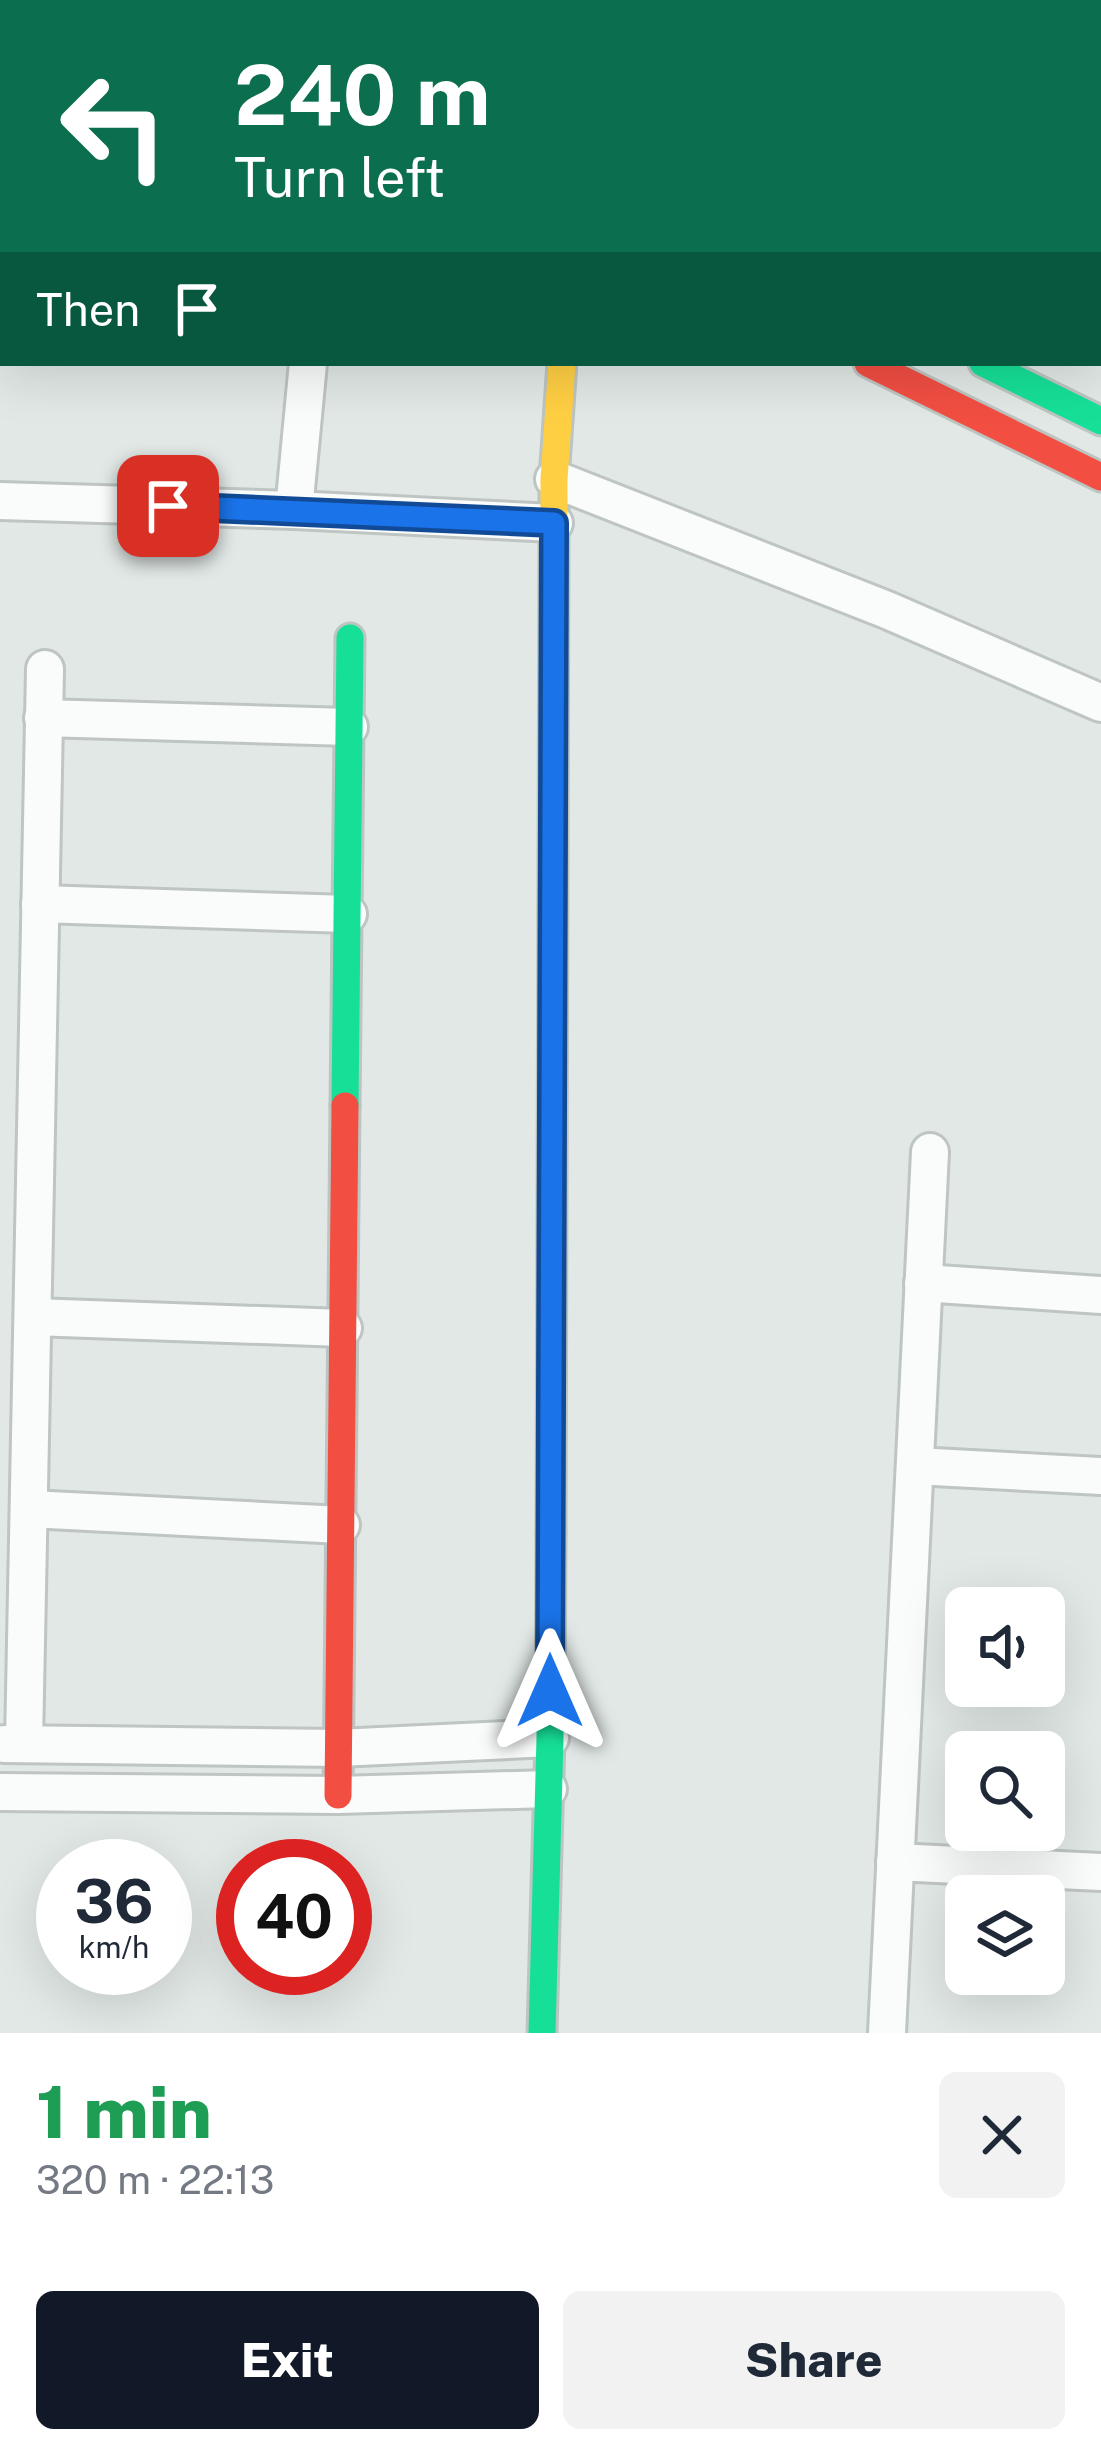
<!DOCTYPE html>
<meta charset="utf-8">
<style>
body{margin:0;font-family:"Public Sans",sans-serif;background:#f2f2f3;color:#1f2937;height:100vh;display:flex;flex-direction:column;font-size:45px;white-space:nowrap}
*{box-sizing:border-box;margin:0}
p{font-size:39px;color:#747a83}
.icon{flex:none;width:66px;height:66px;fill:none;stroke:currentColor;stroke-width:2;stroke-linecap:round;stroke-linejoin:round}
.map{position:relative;height:2033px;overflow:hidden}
.sheet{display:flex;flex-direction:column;background:#fff;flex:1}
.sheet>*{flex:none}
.banner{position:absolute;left:0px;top:0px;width:1101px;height:366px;box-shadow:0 12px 48px #0002;background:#0b6e4f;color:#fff;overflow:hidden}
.buttons{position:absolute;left:945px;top:1587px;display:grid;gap:24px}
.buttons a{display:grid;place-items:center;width:120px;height:120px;border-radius:18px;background:#fff;box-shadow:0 12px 48px #0002;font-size:60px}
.speed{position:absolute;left:36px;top:1839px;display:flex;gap:24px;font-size:60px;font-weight:700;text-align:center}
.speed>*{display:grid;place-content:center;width:156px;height:156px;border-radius:50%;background:#fff;box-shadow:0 12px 48px #0002;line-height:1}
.speed small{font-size:30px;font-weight:400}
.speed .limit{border:18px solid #d22;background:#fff;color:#111}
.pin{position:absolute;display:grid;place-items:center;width:102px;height:102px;color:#fff;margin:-51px;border-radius:24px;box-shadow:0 6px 18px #0006}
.me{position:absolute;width:132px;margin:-66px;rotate:0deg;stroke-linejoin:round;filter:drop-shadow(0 0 9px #0008)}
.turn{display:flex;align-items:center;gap:42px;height:252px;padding:0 36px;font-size:54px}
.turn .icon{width:156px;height:156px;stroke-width:2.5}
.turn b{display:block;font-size:84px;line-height:102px}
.then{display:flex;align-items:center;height:114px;padding:0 36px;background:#0003;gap:24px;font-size:45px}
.round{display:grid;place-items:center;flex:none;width:126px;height:126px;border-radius:18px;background:#f2f2f3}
.summary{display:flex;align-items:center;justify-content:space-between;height:204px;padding:0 36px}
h1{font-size:72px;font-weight:800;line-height:90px;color:#1e9e55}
.action{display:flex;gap:24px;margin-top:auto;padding:24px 36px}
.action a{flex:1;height:138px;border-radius:18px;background:#111827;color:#fff;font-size:48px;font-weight:800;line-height:138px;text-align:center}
.action a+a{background:#f2f2f3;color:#1f2937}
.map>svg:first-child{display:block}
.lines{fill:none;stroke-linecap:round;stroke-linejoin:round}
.street-casing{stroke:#bec5c2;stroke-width:42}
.fast-casing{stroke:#bdc5c2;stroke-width:33}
.slow-casing{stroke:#bdc5c2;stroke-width:33}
.jam-casing{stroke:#bdc5c2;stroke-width:33}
.street{stroke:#fafcfb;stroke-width:36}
.fast{stroke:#16e098;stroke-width:27}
.slow{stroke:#ffcf43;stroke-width:27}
.jam{stroke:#f24e42;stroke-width:27}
.route-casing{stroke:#114b97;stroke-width:30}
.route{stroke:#1a73e8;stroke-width:21}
</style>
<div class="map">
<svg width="1101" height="2033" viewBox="0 0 1101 2033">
<rect width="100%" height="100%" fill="#e1e8e5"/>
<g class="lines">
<defs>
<g id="street">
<path d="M765,3V0"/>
<path d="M1040,3L1041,0"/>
<path d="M554,479L887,610L1101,703"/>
<path d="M0,501L294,510L554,523"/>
<path d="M294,510L308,363"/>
<path d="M43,718L349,727"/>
<path d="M40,904L348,914"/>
<path d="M923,1283L1101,1295"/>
<path d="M33,1317L343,1328"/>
<path d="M915,1466L1101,1476"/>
<path d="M30,1509L341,1525"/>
<path d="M4,1744L338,1748L550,1738"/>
<path d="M24,1744L45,669"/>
<path d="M0,1792L338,1795L548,1789"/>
<path d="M895,1862L1101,1872"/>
<path d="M887,2033L930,1152"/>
</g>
<g id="fast">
<path d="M983,363L1101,421"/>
<path d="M345,1106L350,638"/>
<path d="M542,2033L550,1738L551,1533"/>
</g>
<g id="slow">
<path d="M177,0L183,3"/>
<path d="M287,0L293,3"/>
<path d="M554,526V479L562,363"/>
</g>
<g id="jam">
<path d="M868,363L1101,477"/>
<path d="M551,1533L554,526"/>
<path d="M338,1795L345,1106"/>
</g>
</defs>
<use href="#street" class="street-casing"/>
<use href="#fast" class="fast-casing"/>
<use href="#slow" class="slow-casing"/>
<use href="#jam" class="jam-casing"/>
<use href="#street" class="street"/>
<use href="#fast" class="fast"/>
<use href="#slow" class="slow"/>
<use href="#jam" class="jam"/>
</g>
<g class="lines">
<defs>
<path id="route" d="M168,506L554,523L550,1691"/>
</defs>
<use href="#route" class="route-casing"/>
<use href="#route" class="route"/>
</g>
</svg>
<div class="buttons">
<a><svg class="icon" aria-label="sound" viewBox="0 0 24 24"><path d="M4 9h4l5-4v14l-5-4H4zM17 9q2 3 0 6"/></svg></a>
<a><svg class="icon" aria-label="search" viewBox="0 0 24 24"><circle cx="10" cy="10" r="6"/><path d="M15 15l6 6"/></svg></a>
<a><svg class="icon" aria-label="layers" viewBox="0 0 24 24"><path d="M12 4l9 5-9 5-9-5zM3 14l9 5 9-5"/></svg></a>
</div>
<div class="speed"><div>36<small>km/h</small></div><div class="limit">40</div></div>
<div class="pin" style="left:168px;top:506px;background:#d93025"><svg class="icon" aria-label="arrive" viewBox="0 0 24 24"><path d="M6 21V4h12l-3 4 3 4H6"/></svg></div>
<svg class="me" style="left:550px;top:1691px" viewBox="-20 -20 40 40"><path d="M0-17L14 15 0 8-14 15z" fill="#1a73e8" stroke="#fff" stroke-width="4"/></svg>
<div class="banner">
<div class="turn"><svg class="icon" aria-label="left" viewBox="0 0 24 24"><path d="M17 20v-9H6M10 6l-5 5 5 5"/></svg><div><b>240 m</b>Turn left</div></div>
<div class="then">Then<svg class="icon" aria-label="arrive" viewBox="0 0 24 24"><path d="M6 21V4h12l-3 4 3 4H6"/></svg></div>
</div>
</div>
<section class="sheet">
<div class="summary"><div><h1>1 min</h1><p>320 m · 22:13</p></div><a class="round"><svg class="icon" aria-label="close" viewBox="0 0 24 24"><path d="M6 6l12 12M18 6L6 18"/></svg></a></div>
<div class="action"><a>Exit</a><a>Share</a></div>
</section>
